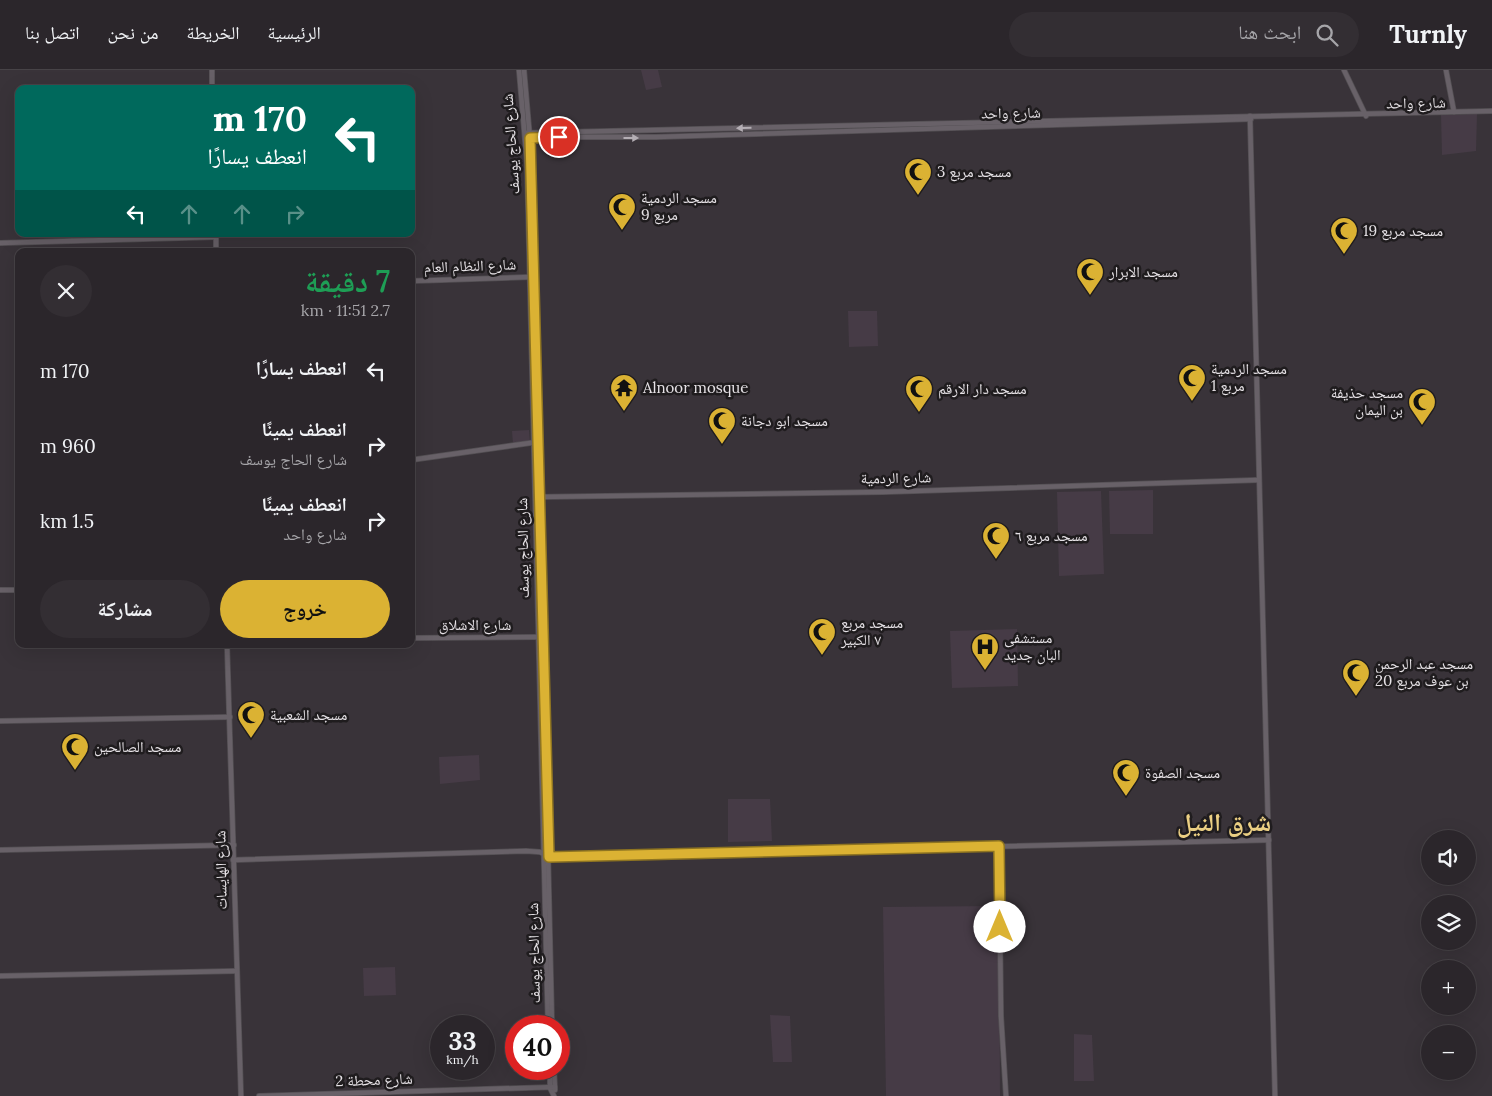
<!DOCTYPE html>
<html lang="ar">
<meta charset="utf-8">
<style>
body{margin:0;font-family:Lora,"Noto Naskh Arabic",serif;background:#332e33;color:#f1f3f6;direction:rtl;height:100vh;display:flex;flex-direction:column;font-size:19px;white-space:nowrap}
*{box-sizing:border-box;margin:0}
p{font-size:16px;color:#a6a5a9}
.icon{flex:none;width:28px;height:28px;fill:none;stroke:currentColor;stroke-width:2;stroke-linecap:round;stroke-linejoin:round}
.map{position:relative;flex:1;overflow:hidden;direction:ltr}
.panel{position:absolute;left:15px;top:178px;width:400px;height:400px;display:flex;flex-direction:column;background:#2b262b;border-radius:10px;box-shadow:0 5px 20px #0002,0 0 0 1px #474347;direction:rtl}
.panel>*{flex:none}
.banner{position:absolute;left:15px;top:15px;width:400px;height:152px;border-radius:10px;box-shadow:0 5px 20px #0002,0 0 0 1px #474347;direction:rtl;background:#00695c;color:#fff;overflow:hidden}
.buttons{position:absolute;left:1421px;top:760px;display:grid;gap:10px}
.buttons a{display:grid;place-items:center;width:55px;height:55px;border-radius:50%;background:#2b262b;box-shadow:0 5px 20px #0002,0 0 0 1px #474347;font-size:25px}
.speed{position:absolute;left:430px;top:945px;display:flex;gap:10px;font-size:25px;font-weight:700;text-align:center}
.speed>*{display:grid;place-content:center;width:65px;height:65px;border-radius:50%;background:#2b262b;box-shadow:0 5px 20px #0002,0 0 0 1px #474347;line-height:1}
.speed small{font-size:12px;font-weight:400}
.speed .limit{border:8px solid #d22;background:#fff;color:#111}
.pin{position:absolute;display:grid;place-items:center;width:42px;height:42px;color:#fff;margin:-21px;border:2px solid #fff;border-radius:50%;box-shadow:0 1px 5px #0007}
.me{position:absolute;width:55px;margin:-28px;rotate:0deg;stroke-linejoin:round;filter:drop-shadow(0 0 4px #0008)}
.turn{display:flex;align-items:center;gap:18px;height:105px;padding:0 25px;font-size:22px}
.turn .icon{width:65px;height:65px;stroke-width:2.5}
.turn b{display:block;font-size:35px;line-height:42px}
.lanes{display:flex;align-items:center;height:48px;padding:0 25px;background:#0003;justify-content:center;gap:25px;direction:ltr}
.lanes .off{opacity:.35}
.round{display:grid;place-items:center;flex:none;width:52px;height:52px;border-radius:26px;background:#332e33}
.head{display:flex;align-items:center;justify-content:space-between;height:85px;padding:0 25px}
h1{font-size:30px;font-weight:700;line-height:38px;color:#1e9e55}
.primary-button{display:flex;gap:10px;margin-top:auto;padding:10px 25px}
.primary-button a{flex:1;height:58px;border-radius:30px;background:#dbb233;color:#111;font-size:20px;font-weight:700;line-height:58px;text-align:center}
.primary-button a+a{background:#332e33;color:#f1f3f6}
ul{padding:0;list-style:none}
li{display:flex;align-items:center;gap:15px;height:75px;padding:0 25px}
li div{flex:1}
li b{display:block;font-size:19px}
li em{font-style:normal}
header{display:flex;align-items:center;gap:30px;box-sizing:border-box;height:70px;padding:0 25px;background:#2b262b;border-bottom:1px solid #474347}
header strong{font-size:24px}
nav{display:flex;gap:28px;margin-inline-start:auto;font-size:18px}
.search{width:350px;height:45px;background:#332e33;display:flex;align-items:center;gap:12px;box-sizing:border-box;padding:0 18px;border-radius:28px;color:#a6a5a9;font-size:19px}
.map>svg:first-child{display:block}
.built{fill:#463b46}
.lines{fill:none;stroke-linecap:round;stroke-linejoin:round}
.secondary-casing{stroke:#534f53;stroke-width:6}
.secondary{stroke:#686168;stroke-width:4.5}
.oneway{fill:#b4aeb4}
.route-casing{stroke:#8e7421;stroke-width:12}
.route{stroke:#dbb233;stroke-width:9}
.labels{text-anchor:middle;stroke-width:5;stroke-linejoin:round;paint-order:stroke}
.street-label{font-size:15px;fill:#e6e2e6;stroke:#1f1c1e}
.poi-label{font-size:15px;fill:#e6e2e6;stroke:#1f1c1e;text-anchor:start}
.town-label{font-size:25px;font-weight:bold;fill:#ebcf83;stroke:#1f1c1e}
</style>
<header>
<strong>Turnly</strong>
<div class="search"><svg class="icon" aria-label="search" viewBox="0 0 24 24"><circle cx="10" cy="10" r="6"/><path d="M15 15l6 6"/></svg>ابحث هنا</div>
<nav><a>الرئيسية</a><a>الخريطة</a><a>من نحن</a><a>اتصل بنا</a></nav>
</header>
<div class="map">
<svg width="1492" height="1026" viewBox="0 0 1492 1026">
<rect width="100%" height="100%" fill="#393339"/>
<g class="built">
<path d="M641,0H658L662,17L646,20Z"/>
<path d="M1477,44L1476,81L1442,85L1441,45Z"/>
<path d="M848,241H877L878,276L849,277Z"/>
<path d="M529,360L530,373L513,374L512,361Z"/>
<path d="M1153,420V464H1110L1109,421Z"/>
<path d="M1101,421L1104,504L1059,506L1057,422Z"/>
<path d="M1017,559L1018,616L952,618L950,561Z"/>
<path d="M479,685L480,710L440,714L439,687Z"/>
<path d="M728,729H770L772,771L728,772Z"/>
<path d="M999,836L1000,1026H886L883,837Z"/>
<path d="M395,897L396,925L364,926L363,898Z"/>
<path d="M770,945L790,946L792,992H773Z"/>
<path d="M1074,964L1092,965L1094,1011H1074Z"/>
</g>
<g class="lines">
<defs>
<g id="secondary">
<path d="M212,0V19"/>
<path d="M519,0L527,93L548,956"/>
<path d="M524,0L532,92L552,956"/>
<path d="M1344,0L1366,46"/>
<path d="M1446,0L1454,42"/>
<path d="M1250,46L1275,1026"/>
<path d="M525,63L1492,41"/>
<path d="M525,67H656L1251,49"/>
<path d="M216,164V181"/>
<path d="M0,173L216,167"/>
<path d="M411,211L530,207"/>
<path d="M411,390L537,372"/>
<path d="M536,427L883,422L1258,410"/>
<path d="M0,520H19"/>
<path d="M411,568L539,567"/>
<path d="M227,574L241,1026"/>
<path d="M0,651L230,647"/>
<path d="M999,776L1001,946L1006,1026"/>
<path d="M0,780L234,775"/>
<path d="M233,790L526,781L540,782L549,787L1269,770"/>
<path d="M0,906L236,901"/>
<path d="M550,999V1018L554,1026"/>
<path d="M554,999L555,1020"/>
<path d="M259,1026L555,1017"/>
</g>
</defs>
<use href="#secondary" class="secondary-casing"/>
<use href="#secondary" class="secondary"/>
</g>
<defs><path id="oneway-solid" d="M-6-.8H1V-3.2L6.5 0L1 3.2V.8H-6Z" transform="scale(1.25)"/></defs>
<g class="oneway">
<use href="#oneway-solid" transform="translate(744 58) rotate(178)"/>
<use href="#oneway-solid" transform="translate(631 68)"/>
</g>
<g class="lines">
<defs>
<path id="route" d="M559,67L530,68L549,787L999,776L1000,857"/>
</defs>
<use href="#route" class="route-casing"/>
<use href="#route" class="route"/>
</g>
<defs>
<symbol id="mosque-pin" viewBox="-11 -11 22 30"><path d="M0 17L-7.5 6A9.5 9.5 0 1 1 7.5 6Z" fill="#dbb233" stroke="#1f1c1e"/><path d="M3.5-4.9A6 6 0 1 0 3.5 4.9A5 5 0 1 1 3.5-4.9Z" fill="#111"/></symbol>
<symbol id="temple-pin" viewBox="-11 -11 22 30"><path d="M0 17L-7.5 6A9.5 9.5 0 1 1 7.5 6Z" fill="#dbb233" stroke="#1f1c1e"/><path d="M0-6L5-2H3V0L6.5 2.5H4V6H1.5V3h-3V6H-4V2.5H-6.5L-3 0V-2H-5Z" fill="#111"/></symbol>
<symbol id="hospital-pin" viewBox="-11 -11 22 30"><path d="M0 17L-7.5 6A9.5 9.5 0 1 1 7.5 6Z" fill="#dbb233" stroke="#1f1c1e"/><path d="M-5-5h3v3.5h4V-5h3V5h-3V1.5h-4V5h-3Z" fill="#111"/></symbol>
</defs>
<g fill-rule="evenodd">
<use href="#mosque-pin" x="902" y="86" width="32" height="43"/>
<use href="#mosque-pin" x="606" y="121" width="32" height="43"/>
<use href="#mosque-pin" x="1328" y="145" width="32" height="43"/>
<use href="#mosque-pin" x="1074" y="186" width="32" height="43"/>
<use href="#mosque-pin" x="1176" y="292" width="32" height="43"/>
<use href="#temple-pin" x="608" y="302" width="32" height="43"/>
<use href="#mosque-pin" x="903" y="303" width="32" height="43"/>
<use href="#mosque-pin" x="1406" y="316" width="32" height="43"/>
<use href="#mosque-pin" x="706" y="335" width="32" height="43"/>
<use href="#mosque-pin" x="980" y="450" width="32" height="43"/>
<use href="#mosque-pin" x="806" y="546" width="32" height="43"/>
<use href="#hospital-pin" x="969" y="561" width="32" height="43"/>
<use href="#mosque-pin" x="1340" y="587" width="32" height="43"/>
<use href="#mosque-pin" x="235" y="629" width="32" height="43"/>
<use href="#mosque-pin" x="59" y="661" width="32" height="43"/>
<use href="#mosque-pin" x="1110" y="687" width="32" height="43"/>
</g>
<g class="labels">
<g class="street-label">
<text transform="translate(1416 33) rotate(-1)" y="5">شارع واحد</text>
<text transform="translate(1011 43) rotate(-1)" y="5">شارع واحد</text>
<text transform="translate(511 74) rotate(-94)" y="5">شارع الحاج يوسف</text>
<text transform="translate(470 196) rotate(-2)" y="5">شارع النظام العام</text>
<text transform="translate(896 408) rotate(-1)" y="5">شارع الردمية</text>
<text transform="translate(523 478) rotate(-91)" y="5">شارع الحاج يوسف</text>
<text x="475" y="560">شارع الاشلاق</text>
<text transform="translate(221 800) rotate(-91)" y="5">شارع الهايسات</text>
<text transform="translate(534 883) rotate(-91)" y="5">شارع الحاج يوسف</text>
<text transform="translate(374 1010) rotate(-2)" y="5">شارع محطة 2</text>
</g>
<g class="poi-label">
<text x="937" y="107">مسجد مربع 3</text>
<text x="641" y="133">مسجد الردمية<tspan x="641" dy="17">مربع 9</tspan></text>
<text x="1363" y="166">مسجد مربع 19</text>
<text x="1109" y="207">مسجد الابرار</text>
<text x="1211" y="304">مسجد الردمية<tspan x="1211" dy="17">مربع 1</tspan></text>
<text x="643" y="323">Alnoor mosque</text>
<text x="938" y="324">مسجد دار الارقم</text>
<text x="1403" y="328" text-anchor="end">مسجد حذيفة<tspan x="1403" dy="17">بن اليمان</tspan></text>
<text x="741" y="356">مسجد ابو دجانة</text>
<text x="1015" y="471">مسجد مربع ٦</text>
<text x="841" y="558">مسجد مربع<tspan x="841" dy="17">٧ الكبير</tspan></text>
<text x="1004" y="573">مستشفى<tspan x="1004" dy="17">البان جديد</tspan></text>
<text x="1375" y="599">مسجد عبد الرحمن<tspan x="1375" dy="17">بن عوف مربع 20</tspan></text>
<text x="270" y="650">مسجد الشعبية</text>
<text x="94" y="682">مسجد الصالحين</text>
<text x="1145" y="708">مسجد الصفوة</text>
</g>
<g class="town-label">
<text x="1224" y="761">شرق النيل</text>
</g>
</g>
</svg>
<div class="buttons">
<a><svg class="icon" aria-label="sound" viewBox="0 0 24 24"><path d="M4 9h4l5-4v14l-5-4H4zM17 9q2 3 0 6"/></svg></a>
<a><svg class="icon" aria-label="layers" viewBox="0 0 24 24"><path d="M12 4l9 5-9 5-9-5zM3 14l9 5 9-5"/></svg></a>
<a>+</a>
<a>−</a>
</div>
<div class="speed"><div>33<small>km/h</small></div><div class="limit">40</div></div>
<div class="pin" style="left:559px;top:67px;background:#d93025"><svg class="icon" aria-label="arrive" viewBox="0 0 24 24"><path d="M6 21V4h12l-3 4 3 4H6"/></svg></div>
<svg class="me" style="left:1000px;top:857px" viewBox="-20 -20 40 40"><circle r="19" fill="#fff"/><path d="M0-13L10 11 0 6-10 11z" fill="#dbb233"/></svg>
<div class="banner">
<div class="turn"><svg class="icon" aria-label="left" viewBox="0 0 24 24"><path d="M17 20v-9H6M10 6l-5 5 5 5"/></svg><div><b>170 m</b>انعطف يسارًا</div></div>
<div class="lanes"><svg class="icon" aria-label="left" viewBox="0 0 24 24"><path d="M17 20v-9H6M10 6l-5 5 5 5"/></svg><svg class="icon off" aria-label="ahead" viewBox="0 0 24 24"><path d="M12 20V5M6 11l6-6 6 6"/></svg><svg class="icon off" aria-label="ahead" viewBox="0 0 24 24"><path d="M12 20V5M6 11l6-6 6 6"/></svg><svg class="icon off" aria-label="right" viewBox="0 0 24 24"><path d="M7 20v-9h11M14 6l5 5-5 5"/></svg></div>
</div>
<section class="panel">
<div class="head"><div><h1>7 دقيقة</h1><p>2.7 km · 11:51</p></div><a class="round"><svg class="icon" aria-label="close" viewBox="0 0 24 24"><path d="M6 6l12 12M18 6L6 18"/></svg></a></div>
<ul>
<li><svg class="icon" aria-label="left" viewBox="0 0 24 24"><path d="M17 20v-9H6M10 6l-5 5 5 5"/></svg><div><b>انعطف يسارًا</b></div><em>170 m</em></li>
<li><svg class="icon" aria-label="right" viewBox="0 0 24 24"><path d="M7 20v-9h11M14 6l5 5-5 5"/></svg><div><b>انعطف يمينًا</b><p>شارع الحاج يوسف</p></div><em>960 m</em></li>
<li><svg class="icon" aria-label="right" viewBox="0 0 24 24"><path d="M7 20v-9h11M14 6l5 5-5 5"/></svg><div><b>انعطف يمينًا</b><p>شارع واحد</p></div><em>1.5 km</em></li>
</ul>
<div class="primary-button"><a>خروج</a><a>مشاركة</a></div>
</section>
</div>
